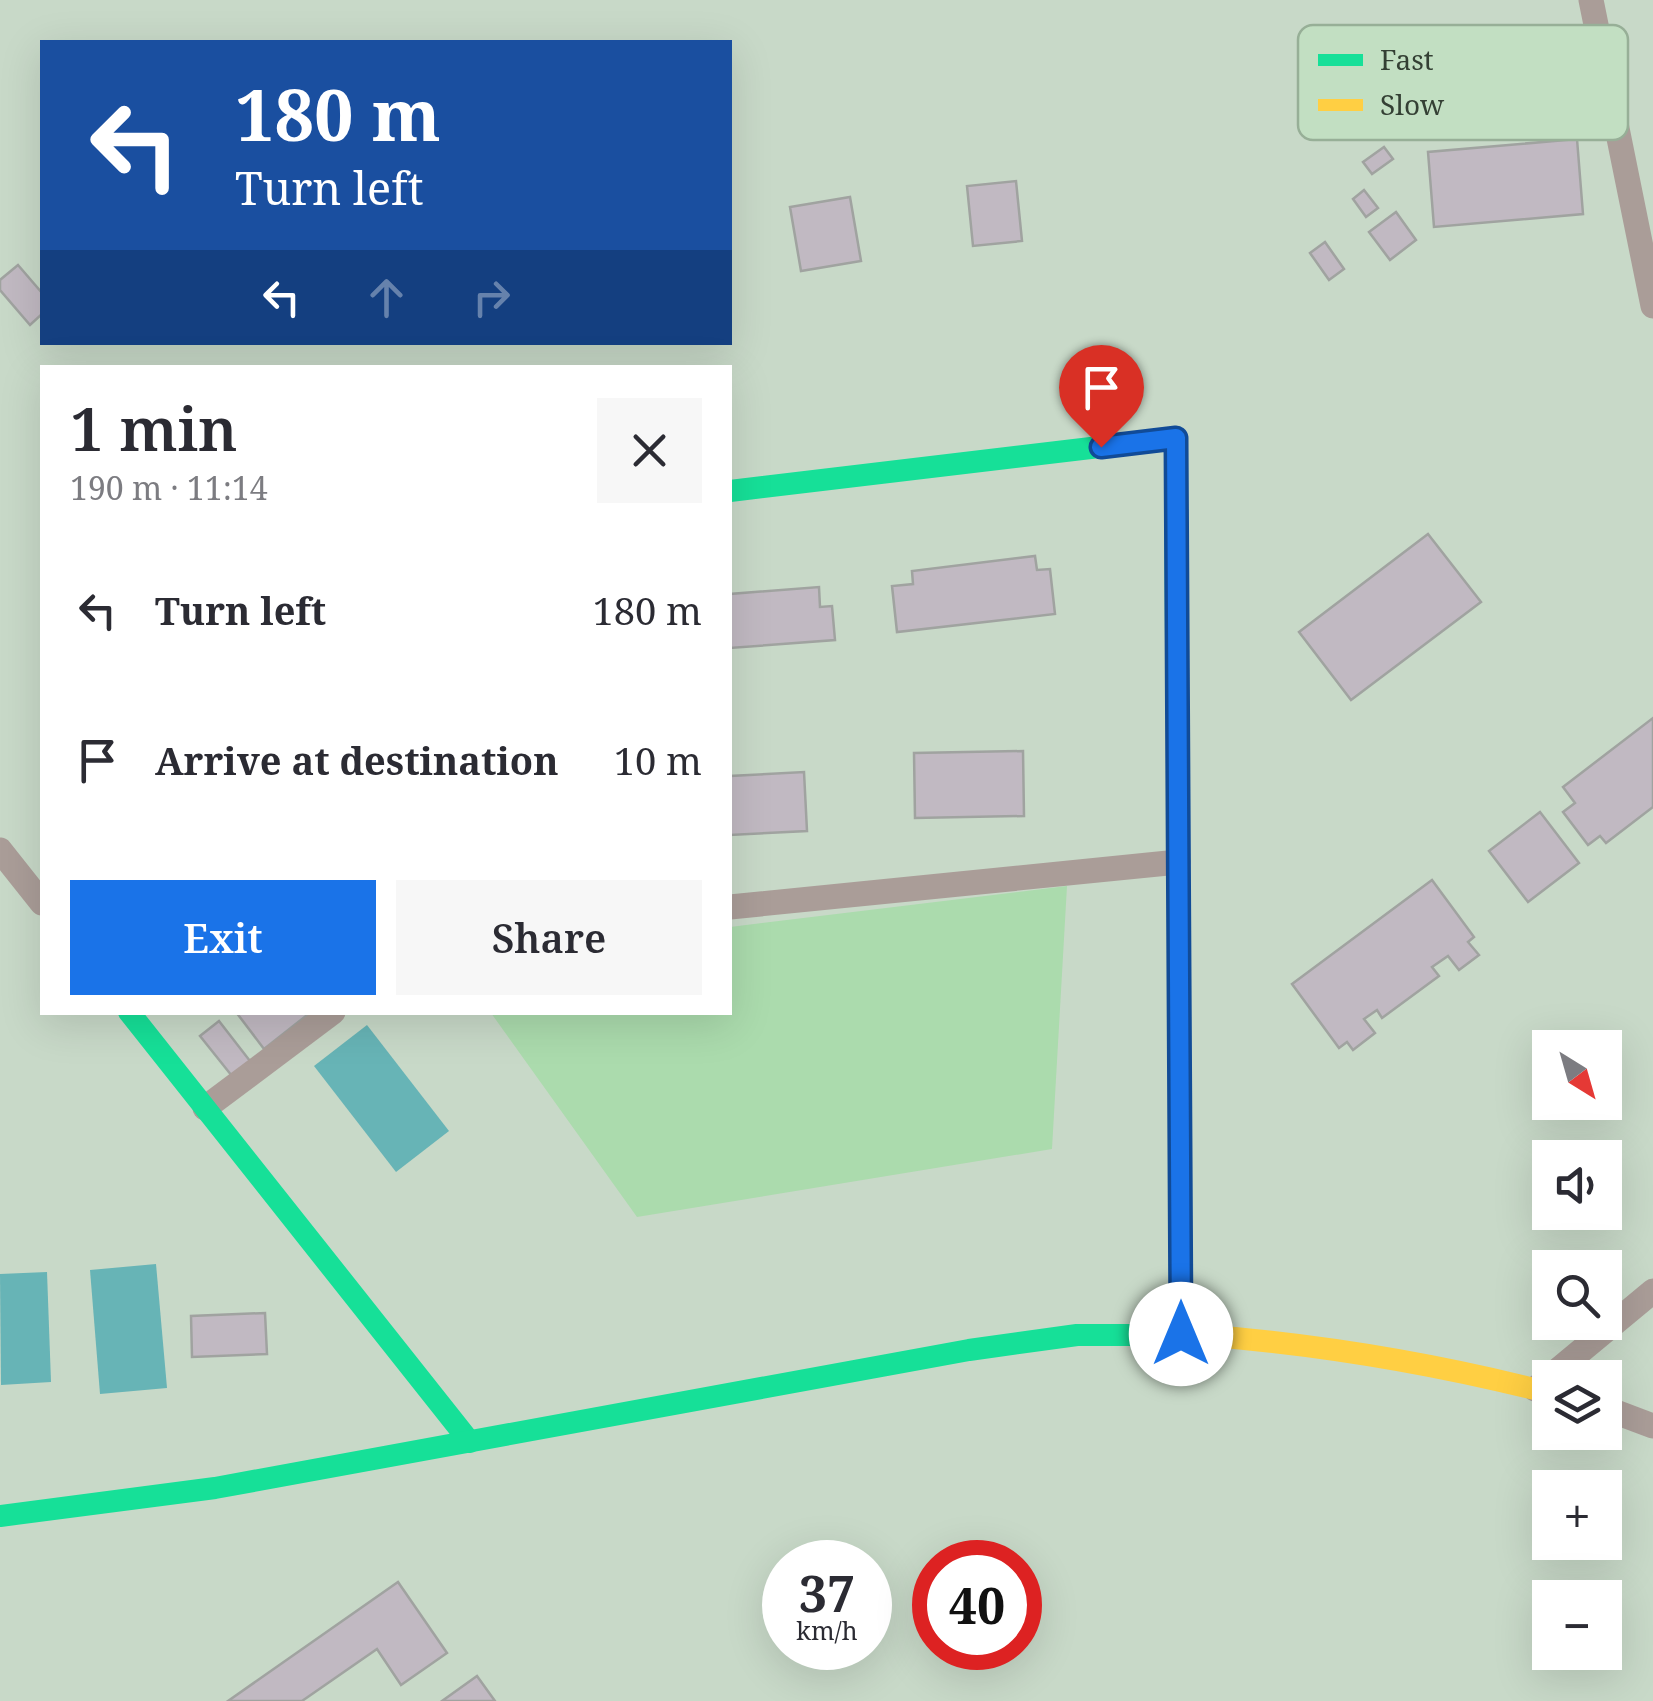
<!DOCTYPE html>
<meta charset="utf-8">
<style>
body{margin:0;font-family:"Noto Serif",serif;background:#f7f7f7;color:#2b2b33;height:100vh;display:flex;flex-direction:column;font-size:38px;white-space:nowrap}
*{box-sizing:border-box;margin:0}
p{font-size:32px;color:#7c7c81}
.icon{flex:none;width:55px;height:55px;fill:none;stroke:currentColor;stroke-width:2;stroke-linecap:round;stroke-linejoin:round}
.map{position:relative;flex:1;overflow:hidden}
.side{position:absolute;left:40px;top:365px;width:692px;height:650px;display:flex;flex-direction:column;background:#fff;border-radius:0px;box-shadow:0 10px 40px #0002}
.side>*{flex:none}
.hud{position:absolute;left:40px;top:40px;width:692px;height:305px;border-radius:0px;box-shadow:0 10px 40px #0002;background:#1a4fa0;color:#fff;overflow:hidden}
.needle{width:65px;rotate:143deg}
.buttons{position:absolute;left:1532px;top:1030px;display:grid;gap:20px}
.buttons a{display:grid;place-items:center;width:90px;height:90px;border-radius:0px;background:#fff;box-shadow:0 10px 40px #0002;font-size:50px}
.speed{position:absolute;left:762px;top:1540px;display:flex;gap:20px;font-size:50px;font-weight:700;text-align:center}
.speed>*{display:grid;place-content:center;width:130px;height:130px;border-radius:50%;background:#fff;box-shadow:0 10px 40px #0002;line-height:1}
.speed small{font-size:25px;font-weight:400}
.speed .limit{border:15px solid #d22;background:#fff;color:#111}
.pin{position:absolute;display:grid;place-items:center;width:85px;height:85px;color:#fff;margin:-102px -42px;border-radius:50% 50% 50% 0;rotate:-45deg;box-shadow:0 0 10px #0007}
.pin .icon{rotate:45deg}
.me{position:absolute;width:110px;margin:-55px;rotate:0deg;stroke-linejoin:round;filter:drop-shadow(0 0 8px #0008)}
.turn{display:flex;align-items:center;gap:35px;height:210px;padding:0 30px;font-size:45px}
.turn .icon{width:130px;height:130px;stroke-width:2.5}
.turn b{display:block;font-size:70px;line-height:85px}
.lanes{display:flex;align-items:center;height:95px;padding:0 30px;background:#0003;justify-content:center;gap:50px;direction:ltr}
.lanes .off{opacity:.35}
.round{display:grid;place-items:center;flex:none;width:105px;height:105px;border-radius:0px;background:#f7f7f7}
.overview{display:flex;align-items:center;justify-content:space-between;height:170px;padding:0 30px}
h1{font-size:60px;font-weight:600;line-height:75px}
.primary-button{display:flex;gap:20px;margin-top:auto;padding:20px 30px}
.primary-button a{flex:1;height:115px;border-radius:0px;background:#1a73e8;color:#fff;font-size:40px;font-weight:600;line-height:115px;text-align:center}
.primary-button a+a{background:#f7f7f7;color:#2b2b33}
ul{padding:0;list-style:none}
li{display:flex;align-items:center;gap:30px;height:150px;padding:0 30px}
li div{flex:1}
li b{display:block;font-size:38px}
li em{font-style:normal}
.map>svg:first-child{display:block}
.green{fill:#abdbad}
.water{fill:#67b4b6}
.building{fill:#c1b9c2;stroke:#a0a3a0;stroke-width:2.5}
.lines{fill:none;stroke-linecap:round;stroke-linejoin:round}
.street{stroke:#aa9d98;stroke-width:25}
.fast{stroke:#16e098;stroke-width:22}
.slow{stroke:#ffcf43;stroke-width:22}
.route-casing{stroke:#114b97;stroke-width:25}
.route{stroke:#1a73e8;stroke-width:18}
.key{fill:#c2dfc2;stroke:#97af97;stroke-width:2.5}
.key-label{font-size:28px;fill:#344034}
</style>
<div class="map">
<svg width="1653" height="1701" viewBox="0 0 1653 1701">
<rect width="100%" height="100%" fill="#c8d9c8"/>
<path class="green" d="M1067,886L1052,1149L637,1217L491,1013L730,1012V927Z"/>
<g class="water">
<path d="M367,1025L449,1131L396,1172L314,1066Z"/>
<path d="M156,1264L167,1388L100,1394L90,1270Z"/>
<path d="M47,1272L51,1382L1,1385L0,1274Z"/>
</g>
<g class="building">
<path d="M1577,139L1583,214L1434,227L1428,152Z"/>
<path d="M1384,147L1393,159L1372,174L1363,162Z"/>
<path d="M1016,181L1022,241L973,246L967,186Z"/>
<path d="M1364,190L1378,208L1366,217L1353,199Z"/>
<path d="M850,197L861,261L801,271L790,207Z"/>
<path d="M1396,212L1416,240L1390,260L1369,232Z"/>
<path d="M1325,242L1344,269L1329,280L1310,253Z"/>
<path d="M18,265L42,293V314L30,325L0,290V280Z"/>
<path d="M1428,534L1481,602L1351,700L1299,632Z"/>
<path d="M1035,556L1037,570L1050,569L1055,614L897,632L892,586L913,584L912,571Z"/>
<path d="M819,587L820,607L832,606L835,640L730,648V594Z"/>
<path d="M1653,718V807L1606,843L1600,836L1588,845L1563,812L1575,803L1563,787Z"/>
<path d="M1023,751L1024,816L915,818L914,753Z"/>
<path d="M804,772L807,831L730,835V776Z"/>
<path d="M1540,812L1579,863L1528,902L1489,851Z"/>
<path d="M1432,880L1474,937L1468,942L1479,955L1459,970L1448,956L1432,967L1439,976L1382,1018L1377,1010L1364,1019L1375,1033L1353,1050L1347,1042L1339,1048L1292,984Z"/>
<path d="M236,1012H311L264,1049Z"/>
<path d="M219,1021L250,1061L232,1076L200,1036Z"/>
<path d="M265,1313L267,1354L192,1357L191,1316Z"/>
<path d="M398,1582L447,1653L401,1685L377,1649L302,1701H228Z"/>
<path d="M477,1676L495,1701H442Z"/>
</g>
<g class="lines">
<g class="street">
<path d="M1591,0L1653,306"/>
<path d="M0,850L42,903"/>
<path d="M730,907L1178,862"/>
<path d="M205,1108L333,1012"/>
<path d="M1535,1389L1653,1291"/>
<path d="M1605,1408L1653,1426"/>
</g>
<g class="fast">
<path d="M730,491L1175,438L1176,641"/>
<path d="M1179,969L1181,1334"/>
<path d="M129,1012L470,1442"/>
<path d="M0,1516L215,1488L969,1350L1077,1335H1200"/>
</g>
<g class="slow">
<path d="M1176,641L1179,969"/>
<path d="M1200,1335C1316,1344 1437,1364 1550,1393"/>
</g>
</g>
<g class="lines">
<defs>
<path id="route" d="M1101,447L1176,438L1181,1334"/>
</defs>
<use href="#route" class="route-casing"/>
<use href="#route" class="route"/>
</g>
<rect x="1298" y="25" width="330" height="115" rx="15" class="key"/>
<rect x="1318" y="54" width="45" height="12" fill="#16e098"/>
<rect x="1318" y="99" width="45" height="12" fill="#ffcf43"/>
<g class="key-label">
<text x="1380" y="70">Fast</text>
<text x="1380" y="115">Slow</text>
</g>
</svg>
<div class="buttons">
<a><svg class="needle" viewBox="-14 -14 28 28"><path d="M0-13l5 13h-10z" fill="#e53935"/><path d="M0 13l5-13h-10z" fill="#7c7c81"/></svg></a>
<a><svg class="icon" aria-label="sound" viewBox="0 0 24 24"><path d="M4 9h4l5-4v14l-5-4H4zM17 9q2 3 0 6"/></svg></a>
<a><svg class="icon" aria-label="search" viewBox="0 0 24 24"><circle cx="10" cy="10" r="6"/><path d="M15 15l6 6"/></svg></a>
<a><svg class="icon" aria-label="layers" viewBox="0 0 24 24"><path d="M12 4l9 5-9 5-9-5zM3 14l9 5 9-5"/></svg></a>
<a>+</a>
<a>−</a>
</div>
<div class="speed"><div>37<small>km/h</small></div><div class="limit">40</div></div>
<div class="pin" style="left:1101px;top:447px;background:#d93025"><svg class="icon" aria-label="arrive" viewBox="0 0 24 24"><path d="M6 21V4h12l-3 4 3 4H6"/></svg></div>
<svg class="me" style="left:1181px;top:1334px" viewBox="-20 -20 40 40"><circle r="19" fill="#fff"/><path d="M0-13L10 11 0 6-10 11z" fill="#1a73e8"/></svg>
<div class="hud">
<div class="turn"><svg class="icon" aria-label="left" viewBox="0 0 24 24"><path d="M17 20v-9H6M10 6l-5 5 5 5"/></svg><div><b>180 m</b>Turn left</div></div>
<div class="lanes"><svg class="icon" aria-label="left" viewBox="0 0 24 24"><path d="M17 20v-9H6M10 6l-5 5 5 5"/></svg><svg class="icon off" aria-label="ahead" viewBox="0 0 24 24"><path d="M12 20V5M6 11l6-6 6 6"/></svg><svg class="icon off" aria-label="right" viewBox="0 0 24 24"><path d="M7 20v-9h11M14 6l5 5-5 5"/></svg></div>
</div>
<section class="side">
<div class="overview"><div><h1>1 min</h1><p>190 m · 11:14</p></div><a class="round"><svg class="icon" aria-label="close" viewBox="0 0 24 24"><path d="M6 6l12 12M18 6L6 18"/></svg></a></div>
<ul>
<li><svg class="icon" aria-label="left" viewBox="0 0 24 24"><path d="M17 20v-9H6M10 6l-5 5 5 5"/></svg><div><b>Turn left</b></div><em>180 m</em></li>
<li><svg class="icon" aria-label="arrive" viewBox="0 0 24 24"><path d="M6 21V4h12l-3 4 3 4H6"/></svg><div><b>Arrive at destination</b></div><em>10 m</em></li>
</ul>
<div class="primary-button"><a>Exit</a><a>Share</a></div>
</section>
</div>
